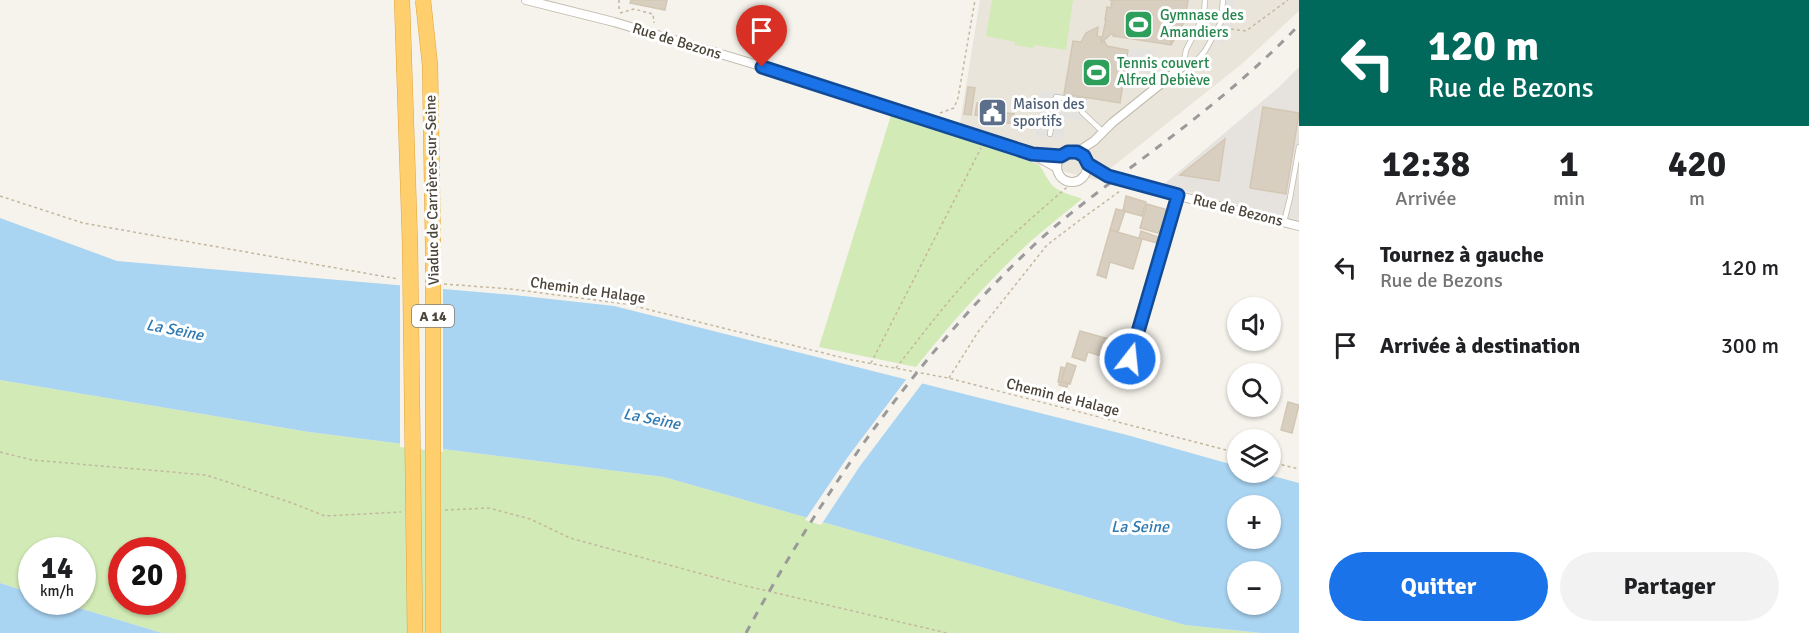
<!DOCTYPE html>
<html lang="fr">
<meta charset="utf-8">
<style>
body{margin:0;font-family:Signika,sans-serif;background:#f2f2f2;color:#202124;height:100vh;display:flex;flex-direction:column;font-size:22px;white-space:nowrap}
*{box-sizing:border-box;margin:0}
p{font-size:20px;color:#757577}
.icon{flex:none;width:33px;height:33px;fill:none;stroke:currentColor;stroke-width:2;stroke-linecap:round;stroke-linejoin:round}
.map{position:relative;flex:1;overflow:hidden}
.drawer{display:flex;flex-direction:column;background:#fff;width:510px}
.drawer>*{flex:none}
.guide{background:#00695c;color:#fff;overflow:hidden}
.tools{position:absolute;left:1227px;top:297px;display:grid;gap:12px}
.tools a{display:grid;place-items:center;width:54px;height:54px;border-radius:50%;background:#fff;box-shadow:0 2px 4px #0004;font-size:30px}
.speed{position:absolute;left:18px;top:537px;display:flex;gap:12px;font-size:30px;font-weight:700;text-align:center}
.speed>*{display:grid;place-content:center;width:78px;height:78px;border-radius:50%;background:#fff;box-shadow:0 2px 4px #0004;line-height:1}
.speed small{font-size:15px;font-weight:400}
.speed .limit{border:9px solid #d22;background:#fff;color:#111}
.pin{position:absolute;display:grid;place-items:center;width:51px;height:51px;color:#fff;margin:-62px -26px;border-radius:50% 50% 50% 0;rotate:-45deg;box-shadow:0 0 6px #0007}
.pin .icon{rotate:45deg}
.me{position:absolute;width:66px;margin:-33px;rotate:16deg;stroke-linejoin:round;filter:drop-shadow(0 0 4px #0008)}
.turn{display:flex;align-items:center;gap:21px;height:126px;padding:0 30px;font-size:27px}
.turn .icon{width:78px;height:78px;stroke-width:2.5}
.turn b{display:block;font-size:42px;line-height:51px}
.eta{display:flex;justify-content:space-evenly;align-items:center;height:102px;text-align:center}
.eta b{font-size:36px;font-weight:800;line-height:42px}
.cta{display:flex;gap:12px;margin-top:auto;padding:12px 30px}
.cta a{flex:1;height:69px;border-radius:36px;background:#1a73e8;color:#fff;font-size:24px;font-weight:800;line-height:69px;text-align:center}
.cta a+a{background:#f2f2f2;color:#202124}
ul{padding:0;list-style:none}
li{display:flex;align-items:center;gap:18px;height:78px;padding:0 30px}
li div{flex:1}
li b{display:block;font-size:22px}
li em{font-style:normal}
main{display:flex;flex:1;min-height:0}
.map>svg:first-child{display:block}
.residential{fill:#eae5da}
.industrial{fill:#e6e2dd}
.green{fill:#d2eab5;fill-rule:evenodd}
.parking{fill:#e5e3e0}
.water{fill:#a9d4f2;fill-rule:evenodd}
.pier{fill:#f6f3ec}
.building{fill:#d8cfc1;stroke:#d3c7b4;stroke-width:1.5}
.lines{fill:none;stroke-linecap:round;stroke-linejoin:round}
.service-casing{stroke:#c2bbae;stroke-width:6}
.minor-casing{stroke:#c2bbae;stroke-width:10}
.path{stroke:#c4b79f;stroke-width:1.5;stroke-dasharray:3 3;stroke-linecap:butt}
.service{stroke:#fff;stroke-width:4.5}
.minor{stroke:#fff;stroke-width:8}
.rail{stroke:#9a9a9a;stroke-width:3;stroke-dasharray:8 8;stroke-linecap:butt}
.motorway-bridge-casing{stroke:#e0a43c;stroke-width:16;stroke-linecap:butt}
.motorway-bridge{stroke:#ffcf6e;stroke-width:15}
.route-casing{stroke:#114b97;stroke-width:15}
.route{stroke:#1a73e8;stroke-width:10}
.labels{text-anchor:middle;stroke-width:6;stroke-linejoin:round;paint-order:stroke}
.shield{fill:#fff;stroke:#817c74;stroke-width:1.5}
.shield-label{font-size:14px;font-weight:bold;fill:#4b4439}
.leisure-label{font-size:15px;fill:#27864d;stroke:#fff;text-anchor:start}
.street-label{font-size:15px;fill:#4b4439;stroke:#fff}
.service-label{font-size:15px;fill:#4e5e75;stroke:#fff;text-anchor:start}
.water-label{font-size:16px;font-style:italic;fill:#2e7ab2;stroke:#fff}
</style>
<main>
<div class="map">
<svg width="1299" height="633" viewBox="0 0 1299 633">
<rect width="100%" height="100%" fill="#f6f3ec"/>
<path class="residential" d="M980,0H1299V11L1243,63L1096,180L1039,165L958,135Z"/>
<path class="industrial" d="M1299,67V220L1257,211L1163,185L1278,88Z"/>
<g class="green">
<path d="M992,0H1073L1066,50L1034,45L1033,48L1015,45V42L986,36Z"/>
<path d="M892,112L1039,165C1044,171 1048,181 1053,186C1061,193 1073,195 1082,199C1065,213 1048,226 1032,240C990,279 952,322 916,367L819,347Z"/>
<path d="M0,380L309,432L664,477L1185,625L1261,633H162L59,602H82V550H32L31,593L0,583ZM122,550H172V602H122Z"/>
</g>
<g class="parking">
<path d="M1226,0H1235L1232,24L1222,46L1215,39L1224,21Z"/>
<path d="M1130,49H1154L1151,74L1136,71L1132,90L1125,88Z"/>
<path d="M1041,90L1087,97L1083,121L1066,118L1063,140L1035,136Z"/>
</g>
<g class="water">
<path d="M0,218L117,261L514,295L614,306L1127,435L1237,466L1238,472L1262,473L1299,483V633H1261L1185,625L664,477L309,432L0,380ZM1238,506H1270V538H1238ZM1238,572H1270V604H1238Z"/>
<path d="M0,583L31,593L32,602H59L162,633H0Z"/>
</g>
<g class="pier">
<path d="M400,282L443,286V452L400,447Z"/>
<path d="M908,377L924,381L860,466L821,525L805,520L847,458Z"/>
</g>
<g class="building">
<path d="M631,0H667L665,10L630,3Z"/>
<path d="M1109,0H1188L1186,12L1175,10L1171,45L1113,36L1114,34H1111L1101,43L1106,20H1105L1107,7L1111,8L1112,0Z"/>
<path d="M1175,13L1185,14V20L1178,34L1171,45Z"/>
<path d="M1098,27L1097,36L1101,37V43L1104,41L1107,46L1128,50L1120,103L1064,94L1073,41L1081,42L1086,33Z"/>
<path d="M968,87L975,88L971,115L964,114Z"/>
<path d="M977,103L991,105V111L1014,114L1013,124L997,121L998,118L975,115Z"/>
<path d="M1263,107L1299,113L1286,194L1250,188Z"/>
<path d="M1225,139L1219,181L1180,175Z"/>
<path d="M1126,196L1146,202L1142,216L1123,211Z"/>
<path d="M1147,204L1168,210L1161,232L1159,231L1158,233L1140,228Z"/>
<path d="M1116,209L1125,211L1118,232L1110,230Z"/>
<path d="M1110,230L1142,239L1133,269L1110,262L1106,278L1097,275Z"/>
<path d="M1141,231L1158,237L1157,243L1139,238Z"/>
<path d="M1080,331L1127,344L1122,362L1088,352L1085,361L1072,357Z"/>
<path d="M1067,363L1076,366L1070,384L1061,382Z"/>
<path d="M1061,367L1065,368L1061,382L1068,383L1067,387L1059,385L1060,383L1058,382Z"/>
<path d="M1288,402L1299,405L1292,433L1281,430Z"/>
</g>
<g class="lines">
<defs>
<g id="service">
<path d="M1205,0L1204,15L1186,50L1183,66L1198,59L1205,51L1221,22L1223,0"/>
<path d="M1050,134L1056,97L1084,101L1082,112L1103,132"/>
<path d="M1284,222L1290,198L1299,147"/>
<path d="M1130,359L1178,195"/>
</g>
<g id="minor">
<path d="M526,0L614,22L784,73L1032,154L1057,168"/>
<circle cx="1072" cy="167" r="15"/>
<path d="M1077,152L1094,141L1112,123L1183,66"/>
<path d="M1035,155L1061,156"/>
<path d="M1088,164L1108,176L1131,184L1299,226"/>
</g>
</defs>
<use href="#service" class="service-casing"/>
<use href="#minor" class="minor-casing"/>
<g class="path">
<path d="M619,0V11"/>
<path d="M620,13L634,9L653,14L654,23"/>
<path d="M1231,29L1246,31L1288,0"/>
<path d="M940,113L954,108L958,98L975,0"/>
<path d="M0,196L83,223L398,279"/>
<path d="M444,284L511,289L626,304L852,360L948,378L1238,453"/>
<path d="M871,363L981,148"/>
<path d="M896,368C918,340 939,312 962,286C996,248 1035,215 1073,182"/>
<path d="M949,378L978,332L1047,245L1080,220L1120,191"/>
<path d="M0,452L32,460L206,475L292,503L325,516L401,512"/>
<path d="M1270,462L1299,469"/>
<path d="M445,510L489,508L530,519L570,538L746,586L947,633"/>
</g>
<use href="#service" class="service"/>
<use href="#minor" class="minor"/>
<path class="rail" d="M746,633C822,493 918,354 1034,245C1073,209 1116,179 1158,147C1208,109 1256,70 1299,25"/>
<defs>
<g id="motorway-bridge">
<path d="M402,0L410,244L415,633"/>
<path d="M423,0L430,65L433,246V633"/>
</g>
</defs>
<use href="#motorway-bridge" class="motorway-bridge-casing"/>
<use href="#motorway-bridge" class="motorway-bridge"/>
</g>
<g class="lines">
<defs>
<path id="route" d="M762,67L1032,154L1061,156L1068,152H1077L1084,156L1088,164L1108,176L1178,195L1130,359"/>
</defs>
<use href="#route" class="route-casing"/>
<use href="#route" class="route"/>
</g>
<defs>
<symbol id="stadium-square" viewBox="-11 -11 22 22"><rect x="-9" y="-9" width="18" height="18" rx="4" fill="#2e9e5b" stroke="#fff"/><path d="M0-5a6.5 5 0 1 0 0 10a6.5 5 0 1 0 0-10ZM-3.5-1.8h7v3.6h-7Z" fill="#fff"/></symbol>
<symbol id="civic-square" viewBox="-11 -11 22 22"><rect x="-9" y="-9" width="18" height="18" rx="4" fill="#5c6f8a" stroke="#fff"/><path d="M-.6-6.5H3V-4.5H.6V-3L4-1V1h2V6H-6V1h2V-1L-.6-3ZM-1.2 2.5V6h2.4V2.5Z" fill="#fff"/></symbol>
</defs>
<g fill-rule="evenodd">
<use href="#stadium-square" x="1122" y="8" width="33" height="33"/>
<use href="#stadium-square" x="1080" y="56" width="33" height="33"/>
<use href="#civic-square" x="976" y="96" width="33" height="33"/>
</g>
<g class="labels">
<rect class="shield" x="412" y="305" width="42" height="22" rx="4.5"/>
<g class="shield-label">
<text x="433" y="321">A 14</text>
</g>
<g class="leisure-label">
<text x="1160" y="20">Gymnase des<tspan x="1160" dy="17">Amandiers</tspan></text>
<text x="1117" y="68">Tennis couvert<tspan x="1117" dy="17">Alfred Debiève</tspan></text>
</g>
<g class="street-label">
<text transform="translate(677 41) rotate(17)" y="5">Rue de Bezons</text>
<text transform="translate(432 190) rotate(-91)" y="5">Viaduc de Carrières-sur-Seine</text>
<text transform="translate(1238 210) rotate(14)" y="5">Rue de Bezons</text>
<text transform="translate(588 290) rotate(8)" y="5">Chemin de Halage</text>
<text transform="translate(1063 397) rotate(14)" y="5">Chemin de Halage</text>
</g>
<g class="service-label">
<text x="1013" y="109">Maison des<tspan x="1013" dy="17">sportifs</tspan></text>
</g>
<g class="water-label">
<text transform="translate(175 329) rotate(11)" y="6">La Seine</text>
<text transform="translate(652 418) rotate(11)" y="6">La Seine</text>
<text x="1140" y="532">La Seine</text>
</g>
</g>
</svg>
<div class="tools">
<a><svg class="icon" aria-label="sound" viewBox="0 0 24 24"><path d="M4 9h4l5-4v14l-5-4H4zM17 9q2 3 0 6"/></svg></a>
<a><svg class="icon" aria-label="search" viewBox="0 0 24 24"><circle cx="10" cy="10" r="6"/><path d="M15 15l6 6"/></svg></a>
<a><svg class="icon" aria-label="layers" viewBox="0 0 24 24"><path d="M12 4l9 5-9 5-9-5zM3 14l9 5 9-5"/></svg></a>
<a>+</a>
<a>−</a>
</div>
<div class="speed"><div>14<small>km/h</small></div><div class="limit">20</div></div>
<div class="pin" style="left:762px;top:67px;background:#d93025"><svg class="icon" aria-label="arrive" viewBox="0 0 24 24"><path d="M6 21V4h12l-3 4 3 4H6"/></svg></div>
<svg class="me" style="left:1130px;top:359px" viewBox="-20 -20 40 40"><circle r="17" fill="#1a73e8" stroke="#fff" stroke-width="3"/><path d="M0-11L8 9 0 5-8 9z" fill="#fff"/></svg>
</div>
<section class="drawer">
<div class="guide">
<div class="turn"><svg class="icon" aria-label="left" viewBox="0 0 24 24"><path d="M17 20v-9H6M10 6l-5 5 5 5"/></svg><div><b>120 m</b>Rue de Bezons</div></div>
</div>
<div class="eta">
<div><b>12:38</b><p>Arrivée</p></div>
<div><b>1</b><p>min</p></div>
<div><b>420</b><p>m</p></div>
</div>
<ul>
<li><svg class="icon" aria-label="left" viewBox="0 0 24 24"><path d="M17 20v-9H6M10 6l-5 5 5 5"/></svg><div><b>Tournez à gauche</b><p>Rue de Bezons</p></div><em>120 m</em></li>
<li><svg class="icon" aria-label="arrive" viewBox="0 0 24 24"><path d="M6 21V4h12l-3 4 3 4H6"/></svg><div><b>Arrivée à destination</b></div><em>300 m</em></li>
</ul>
<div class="cta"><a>Quitter</a><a>Partager</a></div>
</section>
</main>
